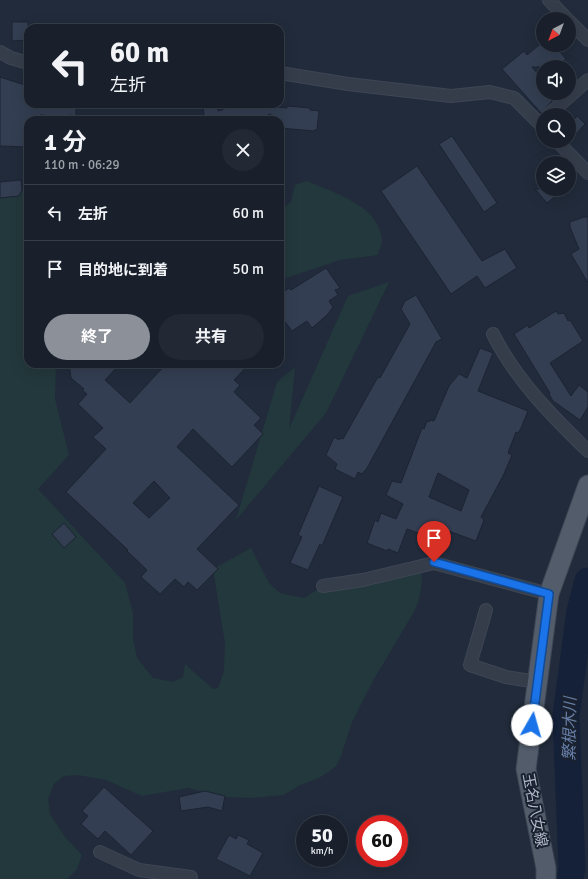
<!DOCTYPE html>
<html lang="ja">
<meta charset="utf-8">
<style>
body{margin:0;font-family:Signika,"Noto Sans JP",sans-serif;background:#222834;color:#f1f3f6;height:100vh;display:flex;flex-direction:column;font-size:15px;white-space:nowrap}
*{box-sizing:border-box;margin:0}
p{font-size:13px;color:#9fa3a9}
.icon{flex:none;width:22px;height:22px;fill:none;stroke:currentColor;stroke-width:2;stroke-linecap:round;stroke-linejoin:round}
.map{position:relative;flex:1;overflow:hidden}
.side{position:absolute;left:24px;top:116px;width:260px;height:252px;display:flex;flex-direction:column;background:#19202c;border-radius:12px;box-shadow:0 4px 16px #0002,0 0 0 1px #373e48}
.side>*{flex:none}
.guide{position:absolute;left:24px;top:24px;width:260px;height:84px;border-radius:12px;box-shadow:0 4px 16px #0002,0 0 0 1px #373e48;background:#19202c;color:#f1f3f6;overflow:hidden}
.needle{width:26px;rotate:221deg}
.fabs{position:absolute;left:536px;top:12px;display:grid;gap:8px}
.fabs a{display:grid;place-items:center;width:40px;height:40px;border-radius:50%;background:#19202c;box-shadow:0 4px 16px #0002,0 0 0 1px #373e48;font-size:20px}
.speed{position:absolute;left:296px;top:815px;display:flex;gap:8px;font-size:20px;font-weight:700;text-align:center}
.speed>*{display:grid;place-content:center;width:52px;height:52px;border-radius:50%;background:#19202c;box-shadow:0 4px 16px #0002,0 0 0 1px #373e48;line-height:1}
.speed small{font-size:10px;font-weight:400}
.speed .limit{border:6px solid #d22;background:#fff;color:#111}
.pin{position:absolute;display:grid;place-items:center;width:34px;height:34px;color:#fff;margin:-41px -17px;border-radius:50% 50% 50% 0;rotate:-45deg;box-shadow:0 0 4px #0007}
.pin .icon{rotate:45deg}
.me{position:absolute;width:44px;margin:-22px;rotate:7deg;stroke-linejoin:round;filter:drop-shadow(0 0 3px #0008)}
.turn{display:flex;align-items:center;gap:14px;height:84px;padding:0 20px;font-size:18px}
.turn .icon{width:52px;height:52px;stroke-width:2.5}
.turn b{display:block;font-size:28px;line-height:34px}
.round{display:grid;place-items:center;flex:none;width:42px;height:42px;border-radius:21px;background:#222834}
.head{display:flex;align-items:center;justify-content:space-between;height:68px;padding:0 20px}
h1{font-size:24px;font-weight:700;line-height:30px}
.action{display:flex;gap:8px;margin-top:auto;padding:8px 20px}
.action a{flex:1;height:46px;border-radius:24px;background:#8c9099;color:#fff;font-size:16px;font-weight:700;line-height:46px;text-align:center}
.action a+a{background:#222834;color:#f1f3f6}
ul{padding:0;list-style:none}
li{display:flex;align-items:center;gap:12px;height:56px;padding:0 20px;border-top:1px solid #373e48}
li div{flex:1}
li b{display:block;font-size:15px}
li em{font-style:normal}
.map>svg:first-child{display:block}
.green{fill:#23383c}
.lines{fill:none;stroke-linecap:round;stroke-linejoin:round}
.river{stroke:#142139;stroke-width:27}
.building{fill:#333e52;stroke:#1c2432;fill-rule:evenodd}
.street-casing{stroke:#3e4654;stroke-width:14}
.primary-casing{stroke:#3e4654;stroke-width:21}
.street{stroke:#353d4b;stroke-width:12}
.primary{stroke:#525c6b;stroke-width:19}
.route-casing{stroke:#114b97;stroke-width:10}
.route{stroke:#1a73e8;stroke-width:7}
.labels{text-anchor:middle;stroke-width:4;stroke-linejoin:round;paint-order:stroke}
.street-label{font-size:15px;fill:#b0b8c7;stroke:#1a2230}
.water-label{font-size:16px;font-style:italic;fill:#677fa8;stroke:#1a2230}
</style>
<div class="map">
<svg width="588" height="879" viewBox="0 0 588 879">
<rect width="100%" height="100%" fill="#212b3b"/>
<g class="green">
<path d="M307,181C334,193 379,205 382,240C382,244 379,250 378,255L340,260L280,280V210L291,202L295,185Z"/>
<path d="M28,190V364H56L55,399L69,455L38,489L125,583L133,613V639L137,658L153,678L173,682L183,677L185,664L213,689L218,688L224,671L225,643L213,569L251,548L269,583L280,593L304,598L323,586L421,567C423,584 421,596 414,612L374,679L352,722L341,756L336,766L330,771L319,778L300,785L284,795L251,798L226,797L188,788L142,796L106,780L78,775L64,776L54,784L48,799L50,814L65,837L82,855L77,869L67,879H0V192L13,193Z"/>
<path d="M389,282L326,413L236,520L277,382L295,367L289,429L348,296Z"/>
</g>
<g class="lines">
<path class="river" d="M570,879L572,867L566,716L580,611L588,581"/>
</g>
<g class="building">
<path d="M12,22H28V40L12,41Z"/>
<path d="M539,45H554L566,59L556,67H532L543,80V93H547L553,100L541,113L502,69L524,51L527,55Z"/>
<path d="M0,77L28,86V104H76V116L69,115V117L40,115V120H28V147L0,146Z"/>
<path d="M203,104H218V111L238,104H257V106L287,108V106L310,108V110L319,111L317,130H314V131L280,128V120H270L271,114L253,120H197V118L204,116Z"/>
<path d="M577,116L585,124L577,133L569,126Z"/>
<path d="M452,136L497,203L484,212L439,144Z"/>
<path d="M417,166L482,261L505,249L517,268L485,288L477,276L451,294L381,191Z"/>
<path d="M21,180L22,190L19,196L0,198V182Z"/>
<path d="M535,189H564L547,203Z"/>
<path d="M584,217H588V283L571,254L579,249L570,227V222Z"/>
<path d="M326,268L340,288L335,290L338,295L329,301L333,307L328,314L312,328L307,321L292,331L280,315V294L289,288L291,290Z"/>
<path d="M416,295L442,339L436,342L367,468L362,474L358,472L355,479L335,469L337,464L326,455L334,437L339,440L341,438L343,439L378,377L380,378L410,324L401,309L405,301Z"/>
<path d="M556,311L558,314L564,313L568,321L570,320L583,341L550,363L571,396L579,385L588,392V407L580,420L553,401L549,394L550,393L514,334L528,325L529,328Z"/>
<path d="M480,348L493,353L478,391L528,411L521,428L518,433L516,432L508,453L512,455L503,476L481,517L484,520L476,541L446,530L442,539L422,531L421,534L407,529L398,553L388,549L387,551L367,543L375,520L378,522L381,513L396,519L403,504L386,495L392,481L401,483L422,428L424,429L427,421L429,422L430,420L434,421L449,386L459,374L467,378ZM438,473L469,490L461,511L429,497Z"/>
<path d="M69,364H120L105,380L130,403L166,364H249L234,380L240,385L234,392L261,418L254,425L263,434L232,467L193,429L177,447L239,505L197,549L218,569L197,590L188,582L184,587L175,579L160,594L141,577L147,570L127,551L128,550L66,492L106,449L93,437L103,428L78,404L87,394L82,390L84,389L71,378ZM154,481L170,498L149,518L133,503Z"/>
<path d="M319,486L343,497L322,546L320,544L308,570L290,563L302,537L298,535Z"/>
<path d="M64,523L76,537L64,548L52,534Z"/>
<path d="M104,787L153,831L131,855L105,831L98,839L81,824L88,816L82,811Z"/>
<path d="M205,791L225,796L222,811L208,807L181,811L179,797Z"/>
<path d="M229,835L236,839L238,835L249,840L247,844L263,853L250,876L216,859Z"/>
</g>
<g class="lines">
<defs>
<g id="street">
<path d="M549,0L567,19"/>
<path d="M569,21L588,40"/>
<path d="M0,52L11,58L28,63"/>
<path d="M280,73L348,84L451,96L490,92L514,98L543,127"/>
<path d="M548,115L588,80"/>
<path d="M557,141L588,173"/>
<path d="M493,334C516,380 552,416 588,451"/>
<path d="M323,586L363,580L434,563L549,594"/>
<path d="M486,610L470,665L506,677L537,682"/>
<path d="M100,852L139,870L191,877L190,879"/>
</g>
<path id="primary" d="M546,879V868L526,769L549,594L588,485"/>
</defs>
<use href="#street" class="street-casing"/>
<use href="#primary" class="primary-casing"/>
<use href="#street" class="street"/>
<use href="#primary" class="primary"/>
</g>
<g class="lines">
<defs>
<path id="route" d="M434,562L549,594L532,725"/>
</defs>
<use href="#route" class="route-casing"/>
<use href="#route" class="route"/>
</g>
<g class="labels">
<g class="street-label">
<text transform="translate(535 810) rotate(79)" y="5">玉名八女線</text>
</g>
<g class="water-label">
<text transform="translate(569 729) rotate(-89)" y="6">繁根木川</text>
</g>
</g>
</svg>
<div class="fabs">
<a><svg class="needle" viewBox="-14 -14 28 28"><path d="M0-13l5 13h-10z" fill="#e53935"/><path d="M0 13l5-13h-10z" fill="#9fa3a9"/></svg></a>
<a><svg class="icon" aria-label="sound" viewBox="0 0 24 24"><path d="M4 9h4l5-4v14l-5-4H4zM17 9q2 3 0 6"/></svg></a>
<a><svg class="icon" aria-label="search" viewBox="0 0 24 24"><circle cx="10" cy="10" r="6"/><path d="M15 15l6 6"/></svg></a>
<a><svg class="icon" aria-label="layers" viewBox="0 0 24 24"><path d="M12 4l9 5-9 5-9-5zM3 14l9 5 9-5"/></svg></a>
</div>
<div class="speed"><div>50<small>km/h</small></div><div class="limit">60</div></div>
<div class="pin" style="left:434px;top:562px;background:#d93025"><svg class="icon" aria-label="arrive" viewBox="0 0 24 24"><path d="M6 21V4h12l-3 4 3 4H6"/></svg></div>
<svg class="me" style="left:532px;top:725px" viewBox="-20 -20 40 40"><circle r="19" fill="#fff"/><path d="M0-13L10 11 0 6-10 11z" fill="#1a73e8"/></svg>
<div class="guide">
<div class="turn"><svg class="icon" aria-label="left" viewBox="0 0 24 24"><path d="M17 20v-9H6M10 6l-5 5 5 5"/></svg><div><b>60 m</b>左折</div></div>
</div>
<section class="side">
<div class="head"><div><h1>1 分</h1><p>110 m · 06:29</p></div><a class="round"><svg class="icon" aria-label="close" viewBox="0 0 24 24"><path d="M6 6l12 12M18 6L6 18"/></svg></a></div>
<ul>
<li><svg class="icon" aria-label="left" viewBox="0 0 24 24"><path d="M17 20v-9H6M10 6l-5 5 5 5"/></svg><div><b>左折</b></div><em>60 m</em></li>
<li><svg class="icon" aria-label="arrive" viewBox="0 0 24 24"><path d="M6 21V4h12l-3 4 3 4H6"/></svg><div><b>目的地に到着</b></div><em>50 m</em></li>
</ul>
<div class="action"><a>終了</a><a>共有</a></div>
</section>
</div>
